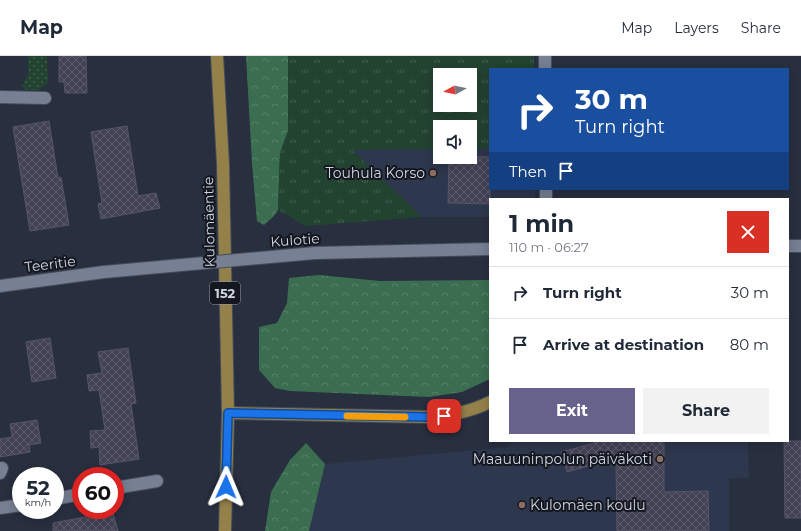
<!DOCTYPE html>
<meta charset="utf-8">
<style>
body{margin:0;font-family:Montserrat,sans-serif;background:#f2f2f3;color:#1f2937;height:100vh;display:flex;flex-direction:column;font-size:15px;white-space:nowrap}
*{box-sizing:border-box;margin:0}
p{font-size:13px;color:#747a83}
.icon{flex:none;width:22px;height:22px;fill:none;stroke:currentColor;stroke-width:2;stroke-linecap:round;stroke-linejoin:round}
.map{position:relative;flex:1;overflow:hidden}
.panel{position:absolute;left:489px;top:142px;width:300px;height:244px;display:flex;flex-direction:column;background:#fff;border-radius:0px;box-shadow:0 2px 10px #0003}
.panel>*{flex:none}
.hud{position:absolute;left:489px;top:12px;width:300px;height:122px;border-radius:0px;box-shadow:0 2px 10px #0003;background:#1a4fa0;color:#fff;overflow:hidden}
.needle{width:26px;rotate:262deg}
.tools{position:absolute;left:433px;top:12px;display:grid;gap:8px}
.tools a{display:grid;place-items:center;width:44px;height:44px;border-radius:0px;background:#fff;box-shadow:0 2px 10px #0003;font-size:20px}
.speed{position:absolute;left:12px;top:411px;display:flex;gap:8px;font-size:20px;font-weight:700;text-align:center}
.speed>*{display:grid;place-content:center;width:52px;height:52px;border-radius:50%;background:#fff;box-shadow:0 2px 10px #0003;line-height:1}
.speed small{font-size:10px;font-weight:400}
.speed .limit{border:6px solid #d22;background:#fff;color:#111}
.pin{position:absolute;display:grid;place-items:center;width:34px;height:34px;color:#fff;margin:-17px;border-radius:8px;box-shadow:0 2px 6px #0006}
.me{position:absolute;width:44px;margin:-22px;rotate:1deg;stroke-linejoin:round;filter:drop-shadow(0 0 3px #0008)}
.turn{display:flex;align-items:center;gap:14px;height:84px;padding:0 20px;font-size:18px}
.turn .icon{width:52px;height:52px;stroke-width:2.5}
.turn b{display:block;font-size:28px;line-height:34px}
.then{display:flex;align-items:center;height:38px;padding:0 20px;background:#0003;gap:8px;font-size:15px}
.round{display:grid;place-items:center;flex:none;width:42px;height:42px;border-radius:0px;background:#f2f2f3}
.summary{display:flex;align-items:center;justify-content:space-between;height:68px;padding:0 20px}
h1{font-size:24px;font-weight:700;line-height:30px}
.cta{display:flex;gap:8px;margin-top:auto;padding:8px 20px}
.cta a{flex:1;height:46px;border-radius:0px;background:#67628c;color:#fff;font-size:16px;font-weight:700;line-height:46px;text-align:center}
.cta a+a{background:#f2f2f3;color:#1f2937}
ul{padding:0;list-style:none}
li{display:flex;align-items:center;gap:12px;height:52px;padding:0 20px;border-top:1px solid #e0e1e3}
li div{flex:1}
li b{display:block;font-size:15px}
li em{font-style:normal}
header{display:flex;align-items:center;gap:24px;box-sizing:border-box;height:56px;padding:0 20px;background:#fff;border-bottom:1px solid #e0e1e3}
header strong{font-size:19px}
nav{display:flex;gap:22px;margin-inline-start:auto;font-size:14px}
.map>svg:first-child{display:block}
.built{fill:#2d374d}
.grass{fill:url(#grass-dots)}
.forest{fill:url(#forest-crowns)}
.park{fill:url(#park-tufts);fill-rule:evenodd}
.building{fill:url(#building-cross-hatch);stroke:#575569}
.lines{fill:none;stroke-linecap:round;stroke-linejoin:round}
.minor-casing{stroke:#464c5a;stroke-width:14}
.major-casing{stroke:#464c5a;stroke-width:14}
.minor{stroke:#778093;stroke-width:12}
.major{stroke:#948149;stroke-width:12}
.minor-bridge-casing{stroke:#464c5a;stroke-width:14;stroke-linecap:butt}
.minor-bridge{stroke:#778093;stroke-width:12}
.route-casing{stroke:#114b97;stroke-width:10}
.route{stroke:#1a73e8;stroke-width:7}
.slow{stroke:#f59e0b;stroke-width:7}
.education-dot{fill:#8d6e63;stroke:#14171f;stroke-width:1.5}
.labels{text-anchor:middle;stroke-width:4;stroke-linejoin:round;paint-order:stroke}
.shield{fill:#14171f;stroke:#989ca6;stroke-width:1}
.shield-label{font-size:13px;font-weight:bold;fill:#d0d5e0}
.poi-label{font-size:14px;fill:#d0d5e0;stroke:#14171f;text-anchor:end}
.street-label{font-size:14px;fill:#d0d5e0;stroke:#14171f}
</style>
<header>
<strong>Map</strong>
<nav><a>Map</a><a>Layers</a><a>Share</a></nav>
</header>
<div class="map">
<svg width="801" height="475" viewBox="0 0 801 475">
<defs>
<pattern id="grass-dots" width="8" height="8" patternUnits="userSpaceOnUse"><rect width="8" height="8" fill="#234331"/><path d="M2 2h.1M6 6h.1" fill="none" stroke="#425d4f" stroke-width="1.8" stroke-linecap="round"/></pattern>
<pattern id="forest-crowns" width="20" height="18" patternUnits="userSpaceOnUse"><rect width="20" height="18" fill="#3b6e51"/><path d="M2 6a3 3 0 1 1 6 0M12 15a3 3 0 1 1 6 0" fill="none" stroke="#56826a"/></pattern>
<pattern id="park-tufts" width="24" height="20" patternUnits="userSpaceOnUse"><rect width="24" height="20" fill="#234331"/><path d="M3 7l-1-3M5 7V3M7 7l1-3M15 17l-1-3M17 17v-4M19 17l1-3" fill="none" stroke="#425d4f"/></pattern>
<pattern id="building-cross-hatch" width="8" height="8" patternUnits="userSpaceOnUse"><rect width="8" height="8" fill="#434255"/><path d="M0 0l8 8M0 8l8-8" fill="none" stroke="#5d5c6d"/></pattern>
</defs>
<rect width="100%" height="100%" fill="#282f3f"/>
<g class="built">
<path d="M351,93H440V101H470V93H490V133H535V143H490V161H422Z"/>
<path d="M515,385H748L749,422H729V475H309L325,408L508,391Z"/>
</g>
<path class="grass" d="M28,0H47L48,27L39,34H26L22,30L28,19Z"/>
<g class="forest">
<path d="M246,0H288V75L280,97L278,154L274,160L264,169L257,165L252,107Z"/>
<path d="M319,219L380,225L490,224V323L462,336L429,341L290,335L275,332L259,314V271L277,267L287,247L289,222Z"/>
<path d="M306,387L325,408L309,475H265L271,436L290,404Z"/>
</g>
<path class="park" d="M288,0H534V13H490V93H470V71H440V93L352,94L422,161L305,170L278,154L280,97L288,75ZM440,19H470V49H440Z"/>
<g class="building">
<path d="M59,0H86L87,37H65L64,26H59Z"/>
<path d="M49,65L58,122L61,121L69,169L30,175L13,71Z"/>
<path d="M127,70L138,140L156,137L160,152L101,163L98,148L102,147L91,76Z"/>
<path d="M470,100L490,101V148L448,147L449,101Z"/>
<path d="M50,282L56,322L32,326L26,286Z"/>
<path d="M128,292L136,347L131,348L139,403L100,409L99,391L91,392L90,375L105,374L99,334L89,335L87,319L102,317L98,296Z"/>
<path d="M37,364L41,387L29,389L30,396L0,401V383L12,381L10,368Z"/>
<path d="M602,385H664V436L708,435L709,475H617L616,409H592L567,416L561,396Z"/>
<path d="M784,385H801V462H785Z"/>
<path d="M94,454H112L118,475H53V467L96,459Z"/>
</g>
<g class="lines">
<defs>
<g id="minor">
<path d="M545,0V13"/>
<path d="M0,41L45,42"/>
<path d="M546,133V143"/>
<path d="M788,190H801"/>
<path d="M315,197L490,193"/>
<path d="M0,230L104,216"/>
<path d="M0,417L2,412"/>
<path d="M115,432L157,425"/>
<path d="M55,443L81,438"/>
<path d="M0,452L21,449"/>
</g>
<g id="major">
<path d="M217,0L223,108L228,357L225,475"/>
<path d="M228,357L430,361C451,359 470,356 490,346"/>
</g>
</defs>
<use href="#minor" class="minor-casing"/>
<use href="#major" class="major-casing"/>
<use href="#minor" class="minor"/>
<use href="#major" class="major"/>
<defs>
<path id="minor-bridge" d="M104,216L315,197"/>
</defs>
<use href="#minor-bridge" class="minor-bridge-casing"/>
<use href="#minor-bridge" class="minor-bridge"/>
</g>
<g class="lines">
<defs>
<path id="route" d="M226,431L228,357L430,361L444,360"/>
</defs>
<use href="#route" class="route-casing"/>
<use href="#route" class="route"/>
<path class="slow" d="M347,360L405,361"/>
</g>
<g class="education-dot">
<circle cx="433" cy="117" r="4"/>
<circle cx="660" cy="403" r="4"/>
<circle cx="522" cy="449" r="4"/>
</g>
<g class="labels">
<rect class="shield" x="210" y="226" width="30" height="22" rx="3"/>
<g class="shield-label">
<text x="225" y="242">152</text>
</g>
<g class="poi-label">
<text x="425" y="122">Touhula Korso</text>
<text x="652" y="408">Maauuninpolun päiväkoti</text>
<text x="530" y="454" text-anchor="start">Kulomäen koulu</text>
</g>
<g class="street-label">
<text transform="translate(209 166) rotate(-91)" y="5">Kulomäentie</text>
<text transform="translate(295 184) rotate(-4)" y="5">Kulotie</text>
<text transform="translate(50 208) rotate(-7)" y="5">Teeritie</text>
</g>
</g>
</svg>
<div class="tools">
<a><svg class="needle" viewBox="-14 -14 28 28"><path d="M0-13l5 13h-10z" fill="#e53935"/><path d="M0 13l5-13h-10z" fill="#747a83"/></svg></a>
<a><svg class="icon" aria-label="sound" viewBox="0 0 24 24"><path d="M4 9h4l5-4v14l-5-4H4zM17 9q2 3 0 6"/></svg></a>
</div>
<div class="speed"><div>52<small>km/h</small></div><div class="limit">60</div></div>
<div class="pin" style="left:444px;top:360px;background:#d93025"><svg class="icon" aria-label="arrive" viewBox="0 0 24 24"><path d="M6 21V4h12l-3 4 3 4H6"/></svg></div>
<svg class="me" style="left:226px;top:431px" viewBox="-20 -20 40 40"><path d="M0-17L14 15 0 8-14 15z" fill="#1a73e8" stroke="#fff" stroke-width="4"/></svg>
<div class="hud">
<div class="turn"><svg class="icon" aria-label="right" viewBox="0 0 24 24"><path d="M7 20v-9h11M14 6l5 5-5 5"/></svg><div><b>30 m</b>Turn right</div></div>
<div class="then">Then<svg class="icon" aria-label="arrive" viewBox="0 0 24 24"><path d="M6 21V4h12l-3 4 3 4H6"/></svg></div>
</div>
<section class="panel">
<div class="summary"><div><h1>1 min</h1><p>110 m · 06:27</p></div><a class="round" style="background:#d93025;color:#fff"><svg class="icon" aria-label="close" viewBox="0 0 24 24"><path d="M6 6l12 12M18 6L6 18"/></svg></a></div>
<ul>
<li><svg class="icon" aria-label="right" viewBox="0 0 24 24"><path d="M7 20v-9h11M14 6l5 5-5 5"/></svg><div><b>Turn right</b></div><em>30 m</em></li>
<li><svg class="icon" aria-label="arrive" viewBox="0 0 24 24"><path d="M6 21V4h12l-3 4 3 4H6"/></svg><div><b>Arrive at destination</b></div><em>80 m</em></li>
</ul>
<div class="cta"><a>Exit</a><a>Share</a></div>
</section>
</div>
